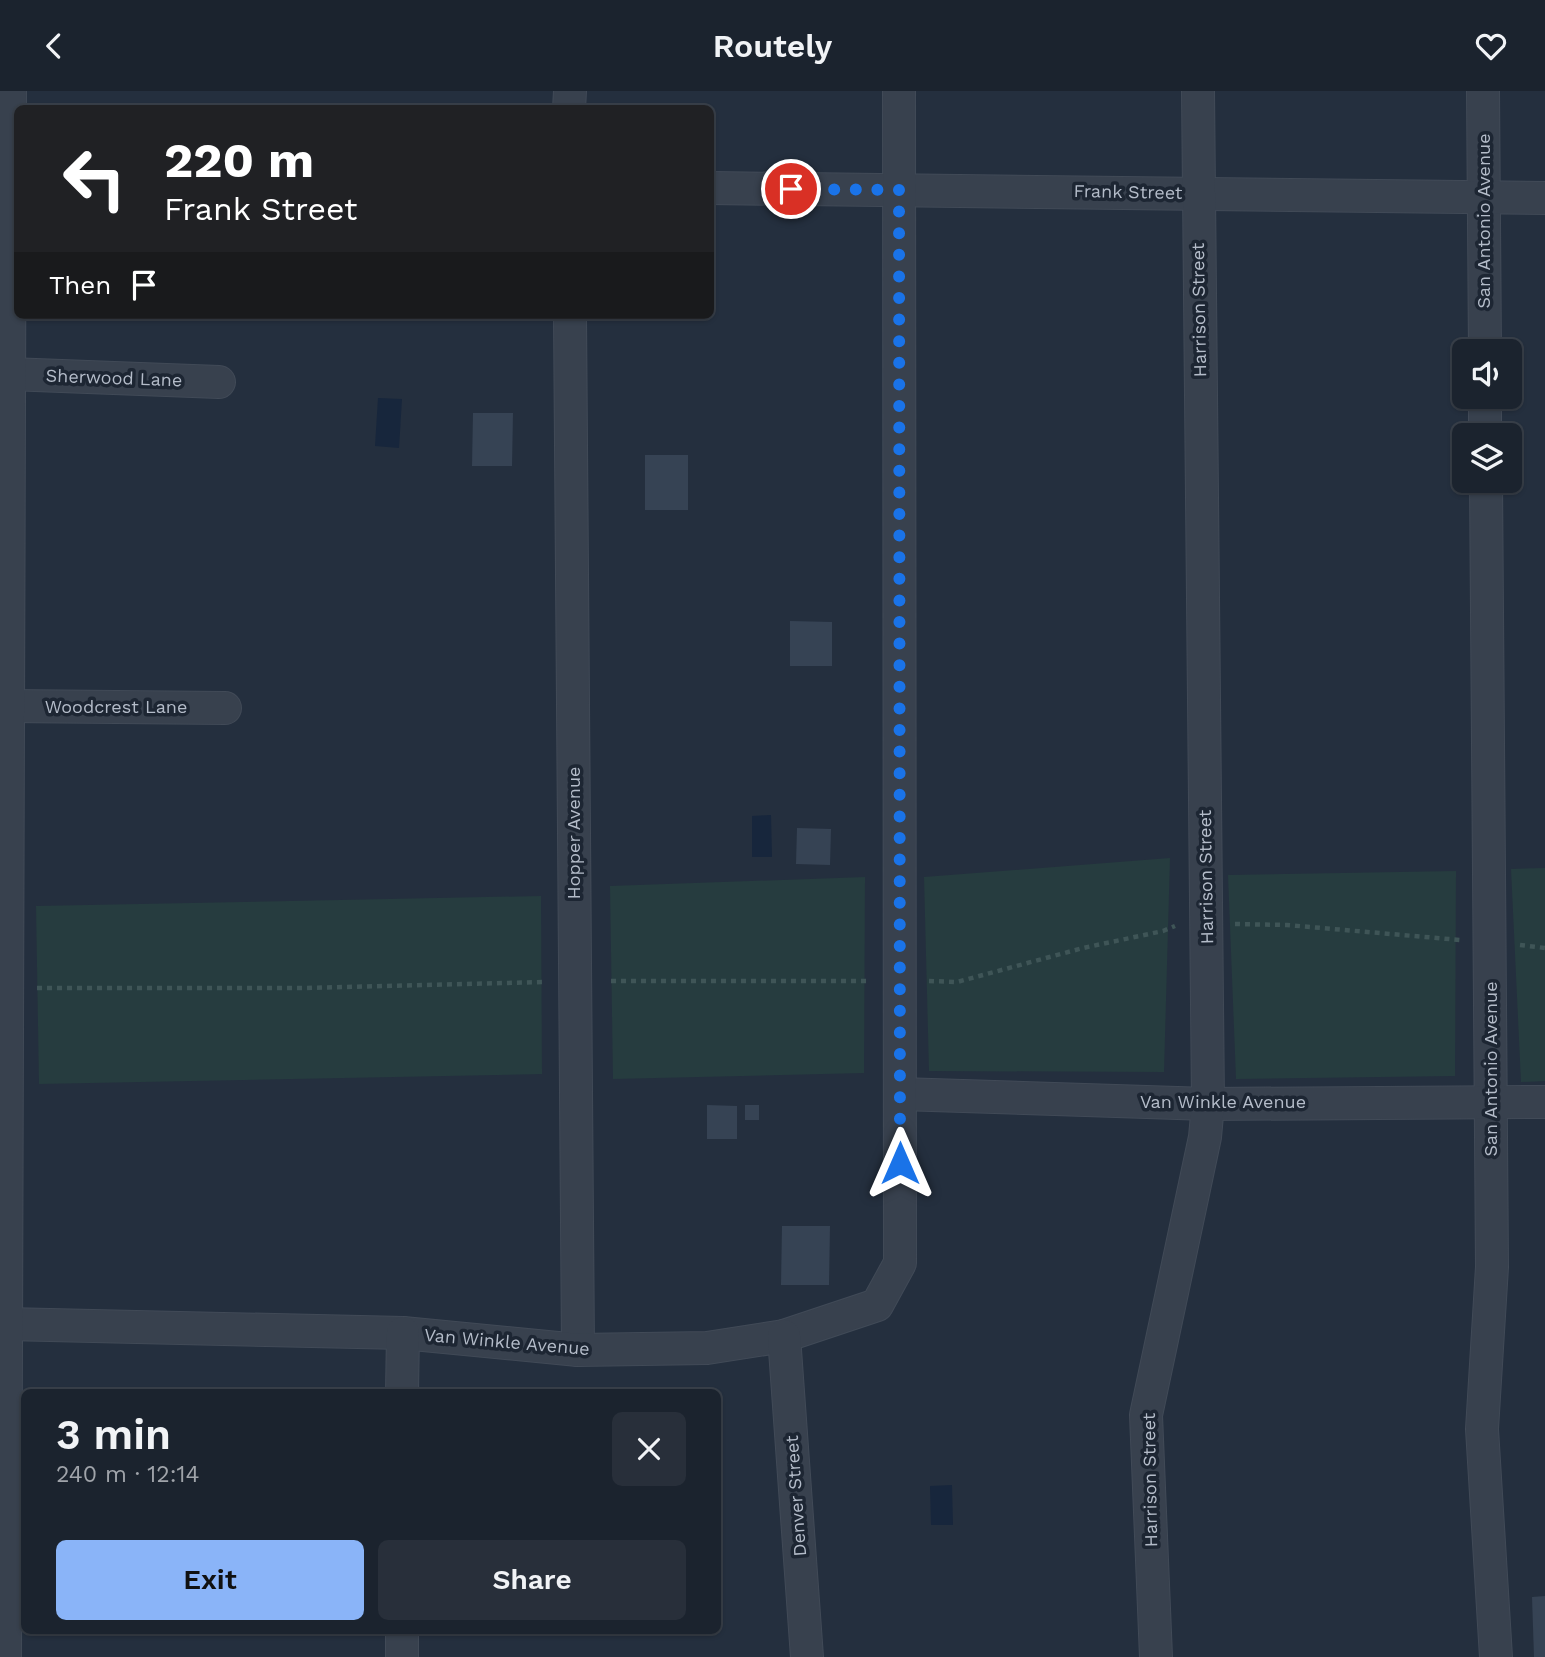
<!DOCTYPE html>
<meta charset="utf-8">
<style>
body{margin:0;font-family:"Work Sans",sans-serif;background:#282f3a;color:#f1f3f6;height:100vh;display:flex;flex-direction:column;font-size:26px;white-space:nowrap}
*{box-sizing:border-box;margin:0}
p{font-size:23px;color:#a0a4aa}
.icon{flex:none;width:38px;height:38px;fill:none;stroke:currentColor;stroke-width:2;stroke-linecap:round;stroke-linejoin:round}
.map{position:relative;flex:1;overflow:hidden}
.panel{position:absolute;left:21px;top:1298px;width:700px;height:245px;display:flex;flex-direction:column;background:#1b232e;border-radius:10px;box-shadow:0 2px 5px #0004,0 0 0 2px #39404a}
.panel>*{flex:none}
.guide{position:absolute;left:14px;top:14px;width:700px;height:214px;border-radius:10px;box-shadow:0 2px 5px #0004,0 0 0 2px #39404a;background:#202124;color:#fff;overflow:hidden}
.buttons{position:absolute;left:1452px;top:248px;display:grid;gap:14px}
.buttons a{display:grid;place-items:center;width:70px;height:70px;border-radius:10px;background:#1b232e;box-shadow:0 2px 5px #0004,0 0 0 2px #39404a;font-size:35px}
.pin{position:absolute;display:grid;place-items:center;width:60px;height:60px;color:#fff;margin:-30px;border:4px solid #fff;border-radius:50%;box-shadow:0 2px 7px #0007}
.me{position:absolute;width:77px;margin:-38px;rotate:0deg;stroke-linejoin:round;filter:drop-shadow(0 0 5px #0008)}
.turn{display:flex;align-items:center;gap:24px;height:147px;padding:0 35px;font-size:32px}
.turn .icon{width:91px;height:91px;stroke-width:2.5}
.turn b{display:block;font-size:49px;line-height:60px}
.then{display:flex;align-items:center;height:66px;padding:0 35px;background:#0003;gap:14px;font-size:26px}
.round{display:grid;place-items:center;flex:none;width:74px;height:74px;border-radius:10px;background:#282f3a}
.summary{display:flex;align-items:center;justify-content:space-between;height:119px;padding:0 35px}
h1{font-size:42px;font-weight:600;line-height:52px}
.cta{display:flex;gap:14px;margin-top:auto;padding:14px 35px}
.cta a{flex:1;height:80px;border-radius:10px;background:#8ab4f8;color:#111;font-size:28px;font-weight:600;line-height:80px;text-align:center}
.cta a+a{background:#282f3a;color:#f1f3f6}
header{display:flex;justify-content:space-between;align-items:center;height:91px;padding:0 35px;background:#1b232e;font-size:32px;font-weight:600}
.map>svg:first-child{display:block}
.green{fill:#263c3f}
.water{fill:#17263c}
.building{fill:#364354}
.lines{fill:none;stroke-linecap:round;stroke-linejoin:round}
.street-casing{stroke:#414a57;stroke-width:34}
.path{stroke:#3f5557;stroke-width:4.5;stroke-dasharray:5 5;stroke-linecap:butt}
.street{stroke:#38414e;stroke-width:32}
.route{stroke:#1a73e8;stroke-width:12;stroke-dasharray:0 21.6}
.labels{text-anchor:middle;stroke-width:7;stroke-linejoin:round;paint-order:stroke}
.street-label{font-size:18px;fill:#b4bcc9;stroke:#1d2633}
</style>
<header><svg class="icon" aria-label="back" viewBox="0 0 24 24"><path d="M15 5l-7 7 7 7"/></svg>Routely<svg class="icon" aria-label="heart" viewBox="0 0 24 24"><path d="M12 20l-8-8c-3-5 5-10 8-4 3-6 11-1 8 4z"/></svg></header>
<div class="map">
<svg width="1545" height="1566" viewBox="0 0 1545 1566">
<rect width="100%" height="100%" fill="#242f3e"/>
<g class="green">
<path d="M1170,767L1164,981L929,980L924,786Z"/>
<path d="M1545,777V990L1521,991L1511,778Z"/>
<path d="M1456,780L1455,985L1236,988L1228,784Z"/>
<path d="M865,786L864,982L613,988L610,795Z"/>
<path d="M541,805L542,983L39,993L36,815Z"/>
</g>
<g class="water">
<path d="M378,307L402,308L399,357L375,355Z"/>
<path d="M771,724L772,766H752V725Z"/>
<path d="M952,1394L953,1434H931L930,1395Z"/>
</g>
<g class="building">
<path d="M473,322H513L512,375H472Z"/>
<rect x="645" y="364" width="43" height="55"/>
<path d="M790,530L832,531V575H790Z"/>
<path d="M797,737L831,738L830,774L796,773Z"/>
<path d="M707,1014L737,1015V1048H707Z"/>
<rect x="745" y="1014" width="14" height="15"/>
<path d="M782,1135H830L829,1194H781Z"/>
<path d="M1545,1505V1566H1534L1532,1506Z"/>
</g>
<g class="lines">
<defs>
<g id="street">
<path d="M1483,0L1485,261"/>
<path d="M569,18L570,0"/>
<path d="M710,97L1545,107"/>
<path d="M570,224L578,1259"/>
<path d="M9,283L219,291"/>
<path d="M1485,306V345"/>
<path d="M1486,390L1492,1176L1482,1338L1496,1566"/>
<path d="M7,615L225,617"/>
<path d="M900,1003L1208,1013L1545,1011"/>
<path d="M6,1233L403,1242L578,1259L707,1257L784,1245L877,1214L900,1172L899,0"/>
<path d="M784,1245L807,1566"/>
<path d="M402,1302L403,1242"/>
<path d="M5,1566L10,0"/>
<path d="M402,1566V1540"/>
<path d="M1156,1566L1146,1324L1205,1046L1208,1013L1198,0"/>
</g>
</defs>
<use href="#street" class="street-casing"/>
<g class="path">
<path d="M1235,833L1287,834L1460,849"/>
<path d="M1520,854L1545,857"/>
<path d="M611,890H867"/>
<path d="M929,890L957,891L1083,857L1163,840L1175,835"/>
<path d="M37,897H302L546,891"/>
</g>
<use href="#street" class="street"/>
</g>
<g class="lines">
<path class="route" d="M791,98L899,99L900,1072"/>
</g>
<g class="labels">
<g class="street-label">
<text transform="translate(1128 101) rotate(1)" y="6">Frank Street</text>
<text transform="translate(1484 130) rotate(-90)" y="6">San Antonio Avenue</text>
<text transform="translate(1199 219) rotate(-91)" y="6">Harrison Street</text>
<text transform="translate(114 287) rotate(2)" y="6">Sherwood Lane</text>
<text x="116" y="622">Woodcrest Lane</text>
<text transform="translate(574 742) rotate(-90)" y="6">Hopper Avenue</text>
<text transform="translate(1206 786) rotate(-91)" y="6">Harrison Street</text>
<text transform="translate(1491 978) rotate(-90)" y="6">San Antonio Avenue</text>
<text x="1223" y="1017">Van Winkle Avenue</text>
<text transform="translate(507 1251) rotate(5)" y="6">Van Winkle Avenue</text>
<text transform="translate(1150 1389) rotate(-91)" y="6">Harrison Street</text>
<text transform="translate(796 1405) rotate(-94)" y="6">Denver Street</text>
</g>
</g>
</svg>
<div class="buttons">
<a><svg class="icon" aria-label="sound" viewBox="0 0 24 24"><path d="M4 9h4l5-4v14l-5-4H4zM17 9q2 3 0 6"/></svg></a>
<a><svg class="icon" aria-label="layers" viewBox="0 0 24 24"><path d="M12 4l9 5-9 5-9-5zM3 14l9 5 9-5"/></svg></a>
</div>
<div class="pin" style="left:791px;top:98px;background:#d93025"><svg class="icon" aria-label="arrive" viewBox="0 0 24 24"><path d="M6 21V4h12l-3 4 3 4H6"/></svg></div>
<svg class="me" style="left:900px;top:1072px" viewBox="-20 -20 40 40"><path d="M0-17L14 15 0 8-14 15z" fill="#1a73e8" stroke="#fff" stroke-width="4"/></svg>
<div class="guide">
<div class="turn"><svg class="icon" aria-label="left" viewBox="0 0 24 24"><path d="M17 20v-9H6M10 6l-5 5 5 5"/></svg><div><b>220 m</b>Frank Street</div></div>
<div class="then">Then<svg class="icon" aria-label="arrive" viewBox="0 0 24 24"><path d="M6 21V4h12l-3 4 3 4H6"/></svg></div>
</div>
<section class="panel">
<div class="summary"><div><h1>3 min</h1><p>240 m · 12:14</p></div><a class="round"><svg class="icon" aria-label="close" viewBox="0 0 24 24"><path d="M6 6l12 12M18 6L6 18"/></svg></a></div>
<div class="cta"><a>Exit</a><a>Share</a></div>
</section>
</div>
